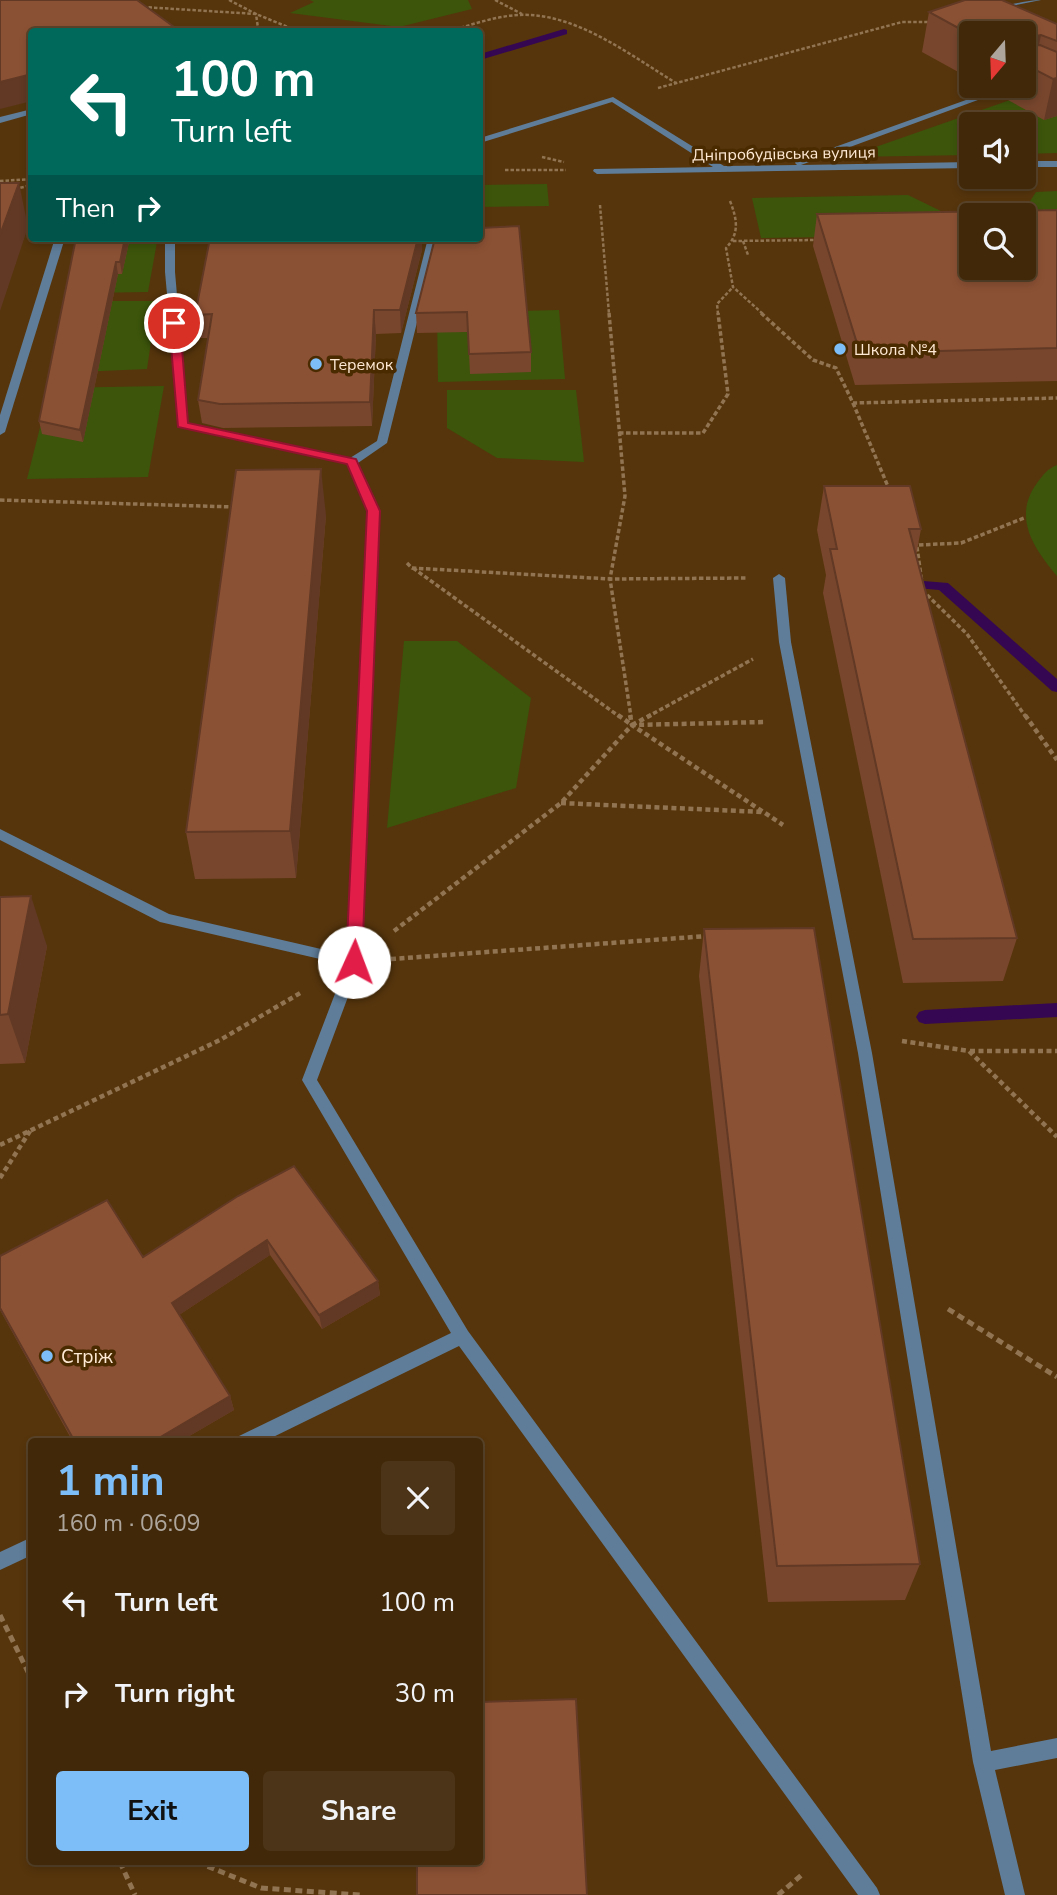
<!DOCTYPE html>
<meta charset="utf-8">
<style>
body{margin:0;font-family:"Nunito Sans",sans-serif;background:#4b3417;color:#f1f3f6;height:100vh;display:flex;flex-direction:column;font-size:26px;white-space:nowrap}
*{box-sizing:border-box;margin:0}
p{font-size:23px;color:#aea69c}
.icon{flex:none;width:38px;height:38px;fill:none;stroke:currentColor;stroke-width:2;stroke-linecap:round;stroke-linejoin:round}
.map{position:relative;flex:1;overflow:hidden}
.details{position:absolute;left:28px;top:1438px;width:455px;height:427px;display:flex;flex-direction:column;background:#402809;border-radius:7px;box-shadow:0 4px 10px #0003,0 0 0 2px #59442a}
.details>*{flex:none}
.banner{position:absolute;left:28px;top:28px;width:455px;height:214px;border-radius:7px;box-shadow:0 4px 10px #0003,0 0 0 2px #59442a;background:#00695c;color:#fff;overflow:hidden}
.needle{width:46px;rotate:199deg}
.buttons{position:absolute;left:959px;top:21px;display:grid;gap:14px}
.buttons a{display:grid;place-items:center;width:77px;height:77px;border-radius:7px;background:#402809;box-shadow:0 4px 10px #0003,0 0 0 2px #59442a;font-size:35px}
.pin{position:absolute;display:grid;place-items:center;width:60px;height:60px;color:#fff;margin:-30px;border:4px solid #fff;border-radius:50%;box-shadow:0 2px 7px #0007}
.me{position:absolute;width:77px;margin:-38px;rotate:2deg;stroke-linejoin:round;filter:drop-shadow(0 0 5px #0008)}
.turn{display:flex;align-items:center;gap:24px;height:147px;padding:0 28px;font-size:32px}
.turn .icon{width:91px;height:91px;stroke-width:2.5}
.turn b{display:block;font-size:49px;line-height:60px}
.then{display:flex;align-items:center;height:66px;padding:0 28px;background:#0003;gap:14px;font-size:26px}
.round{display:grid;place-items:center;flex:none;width:74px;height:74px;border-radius:7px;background:#4b3417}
.head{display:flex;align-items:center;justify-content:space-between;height:119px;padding:0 28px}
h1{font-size:42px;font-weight:700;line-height:52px;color:#7dbef9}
.action{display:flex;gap:14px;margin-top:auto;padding:14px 28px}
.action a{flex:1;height:80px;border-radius:7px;background:#7dbef9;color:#111;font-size:28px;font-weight:700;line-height:80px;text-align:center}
.action a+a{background:#4b3417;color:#f1f3f6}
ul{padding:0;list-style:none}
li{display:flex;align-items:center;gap:21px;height:91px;padding:0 28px}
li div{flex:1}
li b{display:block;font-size:26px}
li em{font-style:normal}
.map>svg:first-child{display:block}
.green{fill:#3c550b}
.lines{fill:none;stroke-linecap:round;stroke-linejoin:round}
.stream{fill:#350752;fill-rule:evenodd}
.path-far3{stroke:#917452;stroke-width:2.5;stroke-dasharray:3.5 2;stroke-linecap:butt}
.path-far2{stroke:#917452;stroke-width:3.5;stroke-dasharray:4.5 2.5;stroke-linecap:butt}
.path-far1{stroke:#917452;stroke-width:4.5;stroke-dasharray:5 3.5;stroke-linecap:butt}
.path{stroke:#917452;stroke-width:5;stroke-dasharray:7 4.5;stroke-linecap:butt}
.lane{fill:#5f7d99;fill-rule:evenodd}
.street{fill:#5f7d99;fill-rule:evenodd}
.wall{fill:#78462d}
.shaded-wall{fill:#613924}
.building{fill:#8b5134;stroke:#613924;stroke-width:2;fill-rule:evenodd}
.route{fill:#e11d48;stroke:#92132f;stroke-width:2}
.poi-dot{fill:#7dbef9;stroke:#4a2b00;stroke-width:2.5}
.labels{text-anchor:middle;stroke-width:7;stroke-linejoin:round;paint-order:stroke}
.far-street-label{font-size:16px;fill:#ffead5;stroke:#4a2b00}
.far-poi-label{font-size:16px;fill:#ffead5;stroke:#4a2b00;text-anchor:start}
.poi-label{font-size:19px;fill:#ffead5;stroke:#4a2b00;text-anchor:start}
</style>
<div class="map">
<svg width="1057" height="1895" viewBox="0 0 1057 1895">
<rect width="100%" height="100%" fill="#56350c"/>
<g class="green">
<path d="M310,0H468L472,9L399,27L290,13L314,2Z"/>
<path d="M1033,92L1057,104V153L1024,154V124H971V155L847,157Z"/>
<path d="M547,184L549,206L480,207V185Z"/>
<path d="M1057,191V232L1021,215L1036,192Z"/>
<path d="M908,195L947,214L953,235L761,238L752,198Z"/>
<path d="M157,242L148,292L83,293L94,243Z"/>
<path d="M77,301H157L147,369L55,373Z"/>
<path d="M559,310L565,379L438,382L437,313Z"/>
<path d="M164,386L148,477L27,479L50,388Z"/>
<path d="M447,390H576L584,462L497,458L447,428Z"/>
<path d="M1057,465V576C1034,549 1012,517 1037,483C1043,475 1047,469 1057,465Z"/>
<path d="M404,641H457L531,698L516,788L387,828Z"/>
</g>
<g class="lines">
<g class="stream">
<path d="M564,29L567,30V34L480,60V54Z"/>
<path d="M899,579L948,583L1057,679V692L1052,691L939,590L894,586L892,583L894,580Z"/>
<path d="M1057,1003V1017L925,1024L919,1022L916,1017L919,1012L925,1010Z"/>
</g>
<g class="path-far3">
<path d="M229,0L256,14L258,28L262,32"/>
<path d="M495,0L522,14"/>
<path d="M143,7L256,14L300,32"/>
<path d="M445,32C469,26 494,16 519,15C575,12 630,55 676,83"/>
<path d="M658,88L902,22H931"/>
<path d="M542,157L564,162"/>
<path d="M505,170H566"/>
<path d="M0,181L32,179"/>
<path d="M15,189L32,185"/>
<path d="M730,201C737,219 740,233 726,248L733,287L763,314"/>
<path d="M600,205L609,314"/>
<path d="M733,241L816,240"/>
<path d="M743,241L748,255"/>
<path d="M718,314L717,304L733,287"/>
</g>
<g class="path-far2">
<path d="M609,313L625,496L610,579L746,578"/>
<path d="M761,313L813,360L836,368L853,403L1057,398"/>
<path d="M853,403L889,489"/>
<path d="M619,433H703L728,394L718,313"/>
<path d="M0,500L234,507"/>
<path d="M916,540L922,583"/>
<path d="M919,545L961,543L1024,518"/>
<path d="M407,563L412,568L610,579L631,717"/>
<path d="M413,568L620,717"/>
<path d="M922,590L967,634L1026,717"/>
<path d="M647,717L753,659"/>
</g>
<g class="path-far1">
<path d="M618,715L632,725L651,715"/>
<path d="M630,715L632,725L783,825"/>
<path d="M1025,715L1057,760"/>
<path d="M561,803L762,812"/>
<path d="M394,931L561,803L632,725L765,722"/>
<path d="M391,959L707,936"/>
<path d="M902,1041L969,1051L1057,1137"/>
<path d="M970,1051H1057"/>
<path d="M0,1145L220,1040L302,992"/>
<path d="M0,1178L30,1131"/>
</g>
<g class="path">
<path d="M948,1309L1057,1377"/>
<path d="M0,1615L32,1680"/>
<path d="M120,1862L135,1895"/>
<path d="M197,1862L261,1888L360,1895"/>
<path d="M778,1895L804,1873"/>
</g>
<path class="lane" d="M165,238H175V272L188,423L350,458L377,441L428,238H438L387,443L358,463L375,499L374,501H366L348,464L179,427L165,272Z"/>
<g class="street">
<path d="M970,0C979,0 985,5 993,6C1003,7 1027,0 1041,0L992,10Z"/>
<path d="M1005,86H1016L801,165L971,162V168L597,174L593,171L594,169L713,167L612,102L480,143V138L613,97L724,166L797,165L795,163L796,161Z"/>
<path d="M32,109V114L0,123V117Z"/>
<rect x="1024" y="161" width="33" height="6"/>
<path d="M55,238H65L5,432L0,435V415Z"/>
<path d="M370,496L375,499L379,511L361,962L317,1080L468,1331L877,1888L880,1895H858L459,1346L263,1442H236L239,1436L451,1333L302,1080L346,965L160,922L0,840V829L169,914L347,955L367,511L365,499Z"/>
<path d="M779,574L785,578L791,642L872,1053L991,1751L1057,1738V1758L995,1770L1025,1895H1005L973,1762L858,1053L779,642L773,578Z"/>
<path d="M32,1537V1555L0,1570V1552Z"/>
</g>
</g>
<g class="wall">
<path d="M929,12L1057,24V116L1044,120L999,95L1001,86H1024V33H971V79L922,52Z"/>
<path d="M1057,210V381L855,385L813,246L817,214Z"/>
<path d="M76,238H130L122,274H118L83,442L42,434L39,421Z"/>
<path d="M210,238H422V250L401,333L376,334L372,426L223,428L202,423L198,400L208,338H199L195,315Z"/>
<path d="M435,238L531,352V372L470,374L468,332L417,333L416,313Z"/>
<path d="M824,486L921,529L916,556L1017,938L1003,981L903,983L823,593L826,575L817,530Z"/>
<path d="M326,515L296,878L195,879L186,832Z"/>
<path d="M0,897L47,946L25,1063L0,1064Z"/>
<path d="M704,929L920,1564L905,1600L768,1602L699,976Z"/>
<path d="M294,1166L378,1281L380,1295L322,1329L270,1255L179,1315L230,1396L234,1410L179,1442H73L0,1310V1256L143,1257Z"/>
</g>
<g class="shaded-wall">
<path d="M1041,35L1034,69L1030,37Z"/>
<path d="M32,74V101L0,109V82Z"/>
<path d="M1057,78V116L1044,120L1053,79Z"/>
<path d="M19,183L28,227L0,311V235Z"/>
<path d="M125,238H130L122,274L120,262Z"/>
<path d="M418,238H422V250L401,333L400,310Z"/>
<path d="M116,262L118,274L83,442L80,430Z"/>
<path d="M374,310L376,334L372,426L370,402Z"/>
<path d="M321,469L326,515L296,878L290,831Z"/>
<path d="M31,896L47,946L25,1063L8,1014Z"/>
<path d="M267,1240L270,1255L176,1317L172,1303Z"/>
<path d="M378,1281L380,1295L322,1329L319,1315Z"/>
<path d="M230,1396L234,1410L179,1442H152Z"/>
</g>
<g class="building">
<path d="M0,0H137L181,32H32V74L0,82Z"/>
<path d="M965,0H1002L1057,24V41L1041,35L1030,37L1031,46L1040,45L1057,52V78L1053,79L1024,64V49L1025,48L1026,44H1024V33H971V35L929,12Z"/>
<path d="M0,183H19L0,235Z"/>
<path d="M1057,210V348L860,353L817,214ZM971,215H1024V268H971Z"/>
<path d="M519,226L531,352L469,354L467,312L416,313L435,238H480V228Z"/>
<path d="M76,238H125L120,262H116L80,430L39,421Z"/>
<path d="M210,238H418L400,310H374L370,402L220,404L198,400L212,314L195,315Z"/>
<path d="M321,469L290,831L186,832L236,470Z"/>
<path d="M824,486H910L921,529H909L1017,938L913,939L830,549H837Z"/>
<path d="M31,896L8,1014L0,1015V897Z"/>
<path d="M814,928L920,1564L777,1566L704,929Z"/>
<path d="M294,1166L378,1281L319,1315L267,1240L172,1303L230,1396L152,1442H75L0,1308V1256L107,1200L143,1257L238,1196Z"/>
<path d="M576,1699L587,1895H417V1862H480V1702Z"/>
</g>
<path class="route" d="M174,320L180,323L188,423L356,459L380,511L362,962L354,968L346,962L367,511L347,464L178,427L169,323Z"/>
<g class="poi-dot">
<circle cx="840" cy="349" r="7"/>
<circle cx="316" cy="364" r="7"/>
<circle cx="47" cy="1356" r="7"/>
</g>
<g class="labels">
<g class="far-street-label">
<text transform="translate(784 153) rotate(-1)" y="6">Дніпробудівська вулиця</text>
</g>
<g class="far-poi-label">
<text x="854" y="355">Школа №4</text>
<text x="330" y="370">Теремок</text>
</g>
<g class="poi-label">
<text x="61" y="1363">Стріж</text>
</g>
</g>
</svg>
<div class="buttons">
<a><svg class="needle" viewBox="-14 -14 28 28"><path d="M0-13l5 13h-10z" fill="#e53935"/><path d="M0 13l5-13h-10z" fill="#aea69c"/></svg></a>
<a><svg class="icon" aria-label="sound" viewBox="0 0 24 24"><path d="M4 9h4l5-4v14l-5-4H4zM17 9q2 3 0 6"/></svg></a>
<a><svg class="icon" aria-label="search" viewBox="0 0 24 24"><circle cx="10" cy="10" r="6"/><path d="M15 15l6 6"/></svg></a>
</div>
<div class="pin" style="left:174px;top:323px;background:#d93025"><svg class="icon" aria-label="arrive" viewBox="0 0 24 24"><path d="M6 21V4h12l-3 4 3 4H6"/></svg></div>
<svg class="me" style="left:354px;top:962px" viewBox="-20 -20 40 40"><circle r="19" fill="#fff"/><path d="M0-13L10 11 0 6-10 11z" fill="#e11d48"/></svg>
<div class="banner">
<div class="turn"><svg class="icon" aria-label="left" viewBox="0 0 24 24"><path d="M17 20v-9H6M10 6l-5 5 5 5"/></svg><div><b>100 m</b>Turn left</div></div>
<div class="then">Then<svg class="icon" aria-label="right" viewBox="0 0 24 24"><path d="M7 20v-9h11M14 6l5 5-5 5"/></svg></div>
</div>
<section class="details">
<div class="head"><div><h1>1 min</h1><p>160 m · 06:09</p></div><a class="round"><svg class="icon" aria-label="close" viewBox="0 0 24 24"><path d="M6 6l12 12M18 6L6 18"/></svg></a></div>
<ul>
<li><svg class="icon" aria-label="left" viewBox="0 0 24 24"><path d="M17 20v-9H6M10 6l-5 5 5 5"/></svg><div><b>Turn left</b></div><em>100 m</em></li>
<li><svg class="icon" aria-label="right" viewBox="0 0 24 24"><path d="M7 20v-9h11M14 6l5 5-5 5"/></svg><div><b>Turn right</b></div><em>30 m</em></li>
</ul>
<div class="action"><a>Exit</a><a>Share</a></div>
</section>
</div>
